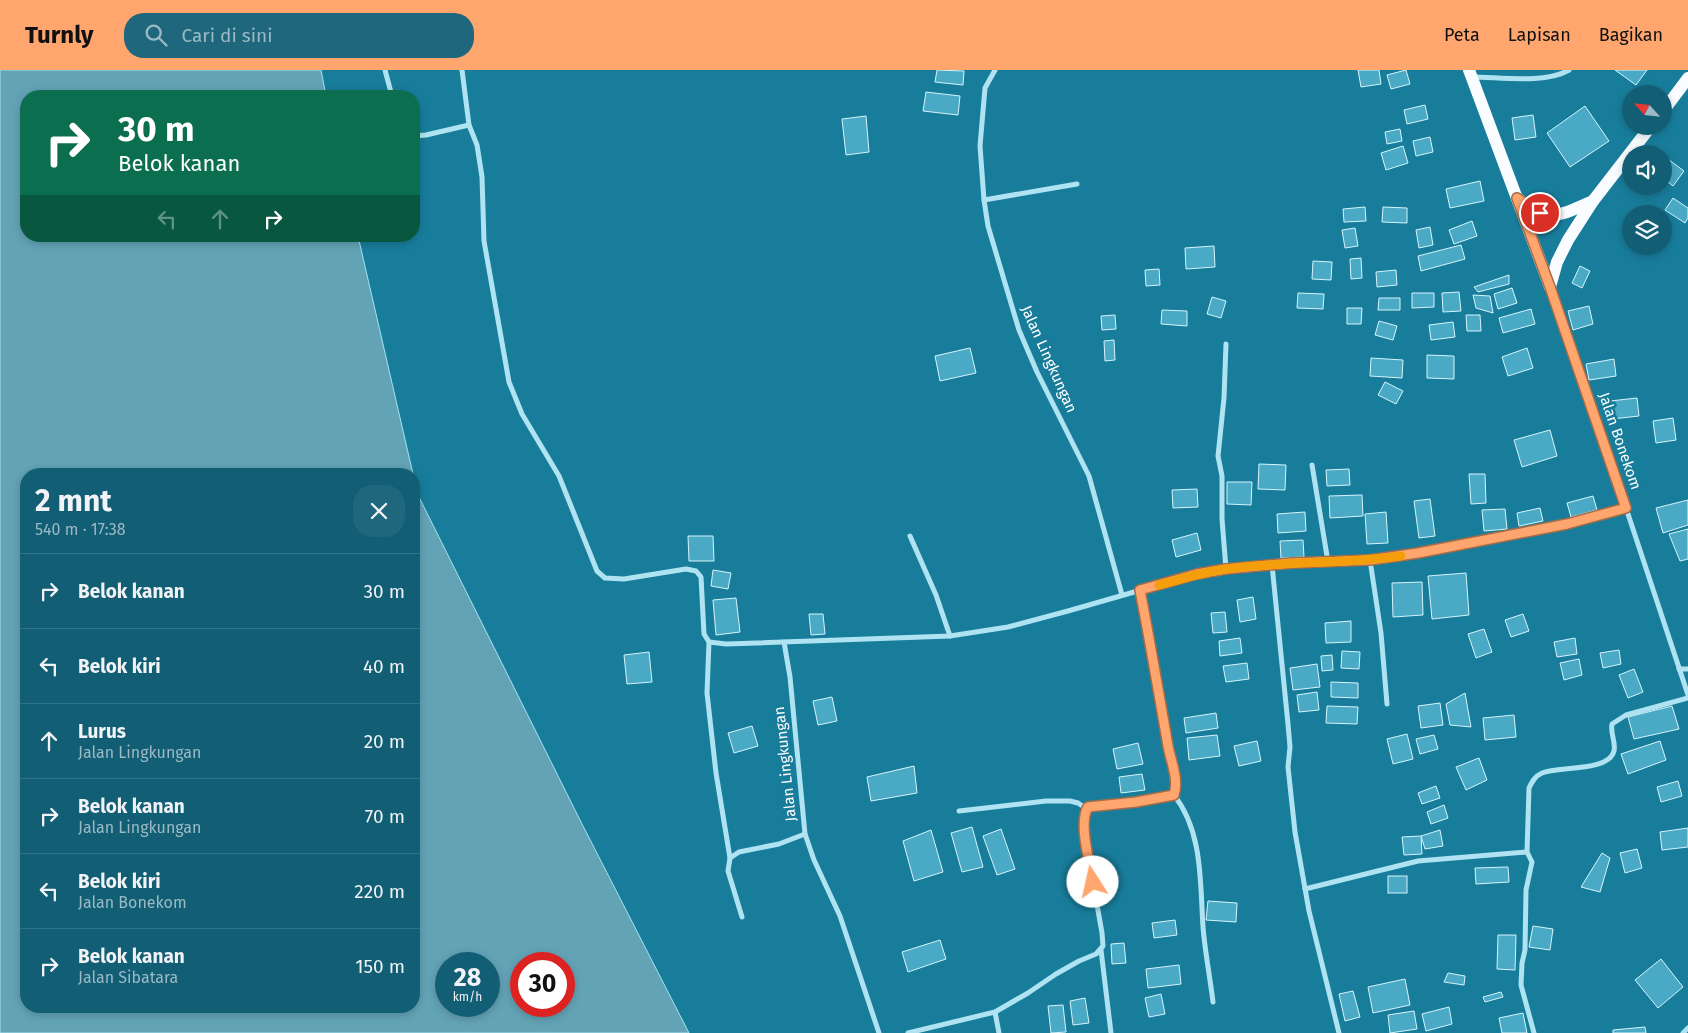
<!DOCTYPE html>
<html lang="id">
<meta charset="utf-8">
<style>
body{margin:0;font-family:"Fira Sans",sans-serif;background:#1f677c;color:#f1f3f6;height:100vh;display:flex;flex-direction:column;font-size:19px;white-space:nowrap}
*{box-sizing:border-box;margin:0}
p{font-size:16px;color:#9cbac5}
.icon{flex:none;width:28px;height:28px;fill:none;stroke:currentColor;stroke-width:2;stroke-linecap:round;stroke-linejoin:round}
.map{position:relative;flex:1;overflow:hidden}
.panel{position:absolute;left:20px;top:398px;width:400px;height:545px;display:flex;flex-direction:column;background:#125e74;border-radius:20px;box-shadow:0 2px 8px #0003}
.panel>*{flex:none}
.guide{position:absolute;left:20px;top:20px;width:400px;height:152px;border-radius:20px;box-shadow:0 2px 8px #0003;background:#0b6e4f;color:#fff;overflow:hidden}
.needle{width:32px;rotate:297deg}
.controls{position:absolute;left:1622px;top:15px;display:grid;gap:10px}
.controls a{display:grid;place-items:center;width:50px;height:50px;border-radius:50%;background:#125e74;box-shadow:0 2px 8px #0003;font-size:25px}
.speed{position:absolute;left:435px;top:882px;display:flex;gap:10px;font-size:25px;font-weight:700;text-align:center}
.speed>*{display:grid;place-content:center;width:65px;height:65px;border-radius:50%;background:#125e74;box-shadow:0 2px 8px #0003;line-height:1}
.speed small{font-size:12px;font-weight:400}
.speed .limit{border:8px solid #d22;background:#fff;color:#111}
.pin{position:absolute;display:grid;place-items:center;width:42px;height:42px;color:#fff;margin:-21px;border:2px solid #fff;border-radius:50%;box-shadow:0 1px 5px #0007}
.me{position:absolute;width:55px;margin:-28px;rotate:350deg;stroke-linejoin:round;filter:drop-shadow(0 0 4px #0008)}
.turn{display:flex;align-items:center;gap:18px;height:105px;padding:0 15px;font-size:22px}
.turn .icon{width:65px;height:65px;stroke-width:2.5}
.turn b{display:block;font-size:35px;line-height:42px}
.lanes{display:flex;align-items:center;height:48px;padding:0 15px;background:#0003;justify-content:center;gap:25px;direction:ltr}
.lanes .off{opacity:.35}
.round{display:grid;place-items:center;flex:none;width:52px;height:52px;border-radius:20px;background:#1f677c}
.headline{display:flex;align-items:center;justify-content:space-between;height:85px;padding:0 15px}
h1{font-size:30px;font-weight:700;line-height:38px}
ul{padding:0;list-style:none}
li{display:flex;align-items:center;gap:15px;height:75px;padding:0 15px;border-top:1px solid #317386}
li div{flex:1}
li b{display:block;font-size:19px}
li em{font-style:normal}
header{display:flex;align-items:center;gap:30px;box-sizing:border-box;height:70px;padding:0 25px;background:#ffa66f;color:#111}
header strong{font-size:24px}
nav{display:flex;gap:28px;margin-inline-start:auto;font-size:18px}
.search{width:350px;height:45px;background:#1f677c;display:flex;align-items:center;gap:12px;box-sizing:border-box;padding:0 18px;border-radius:20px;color:#9cbac5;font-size:19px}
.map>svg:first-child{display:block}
.water{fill:#63a3b6;stroke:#a2e3f4;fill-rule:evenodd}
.building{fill:#4aa9c4;stroke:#d6f4fc}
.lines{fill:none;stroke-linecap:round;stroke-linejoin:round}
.minor{stroke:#afe3f2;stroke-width:5}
.primary{stroke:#f9fdff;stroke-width:12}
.route-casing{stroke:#a66c48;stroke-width:12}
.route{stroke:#ffa66f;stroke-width:9}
.slow{stroke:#f59e0b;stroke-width:9}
.labels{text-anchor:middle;stroke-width:5;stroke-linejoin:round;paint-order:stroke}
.street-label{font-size:15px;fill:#fff;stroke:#187d9b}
</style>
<header>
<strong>Turnly</strong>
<div class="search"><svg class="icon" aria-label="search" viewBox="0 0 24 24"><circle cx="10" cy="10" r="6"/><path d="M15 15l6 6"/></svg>Cari di sini</div>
<nav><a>Peta</a><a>Lapisan</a><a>Bagikan</a></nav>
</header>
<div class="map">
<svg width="1688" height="963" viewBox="0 0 1688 963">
<rect width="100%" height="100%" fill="#187d9b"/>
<path class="water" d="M0,0H321L326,26H26V166H358L413,404H26V936H414V408L417,423L582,754L689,963H0ZM446,894H489V936H446ZM521,894H564V936H521Z"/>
<g class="building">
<path d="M937,0L964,1L963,15L935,12Z"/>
<path d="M1358,0H1379L1381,14L1361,17Z"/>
<path d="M1406,0L1410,14L1391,19L1387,5Z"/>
<path d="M1615,0H1647L1636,15Z"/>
<path d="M926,22L960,26L958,45L923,41Z"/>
<path d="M1425,35L1428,49L1407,54L1404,40Z"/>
<path d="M1585,36L1609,71L1570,97L1547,63Z"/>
<path d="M1533,45L1536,67L1515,70L1512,48Z"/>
<path d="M866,46L869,82L846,85L842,49Z"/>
<path d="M1400,59L1402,71L1387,74L1385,62Z"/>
<path d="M1430,67L1433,82L1416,86L1413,71Z"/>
<path d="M1403,76L1408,93L1386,100L1381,83Z"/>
<path d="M1664,86L1684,101L1673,116L1664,109Z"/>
<path d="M1480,111L1484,131L1450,138L1446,119Z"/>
<path d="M1673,128L1688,138V148L1685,153L1665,140Z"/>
<path d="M1365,137L1366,151L1344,152L1343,139Z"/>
<path d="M1383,137L1407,138V153L1382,152Z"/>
<path d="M1472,151L1477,166L1454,174L1449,160Z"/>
<path d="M1430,157L1433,175L1419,178L1416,160Z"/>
<path d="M1355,158L1358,176L1345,178L1342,160Z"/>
<path d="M1461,175L1465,189L1421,201L1418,186Z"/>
<path d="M1214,176L1215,197L1186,199L1185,178Z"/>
<path d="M1361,188L1362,208L1351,209L1350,189Z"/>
<path d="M1313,191L1332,192L1331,210L1312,209Z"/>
<path d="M1580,196L1590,201L1582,218L1572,213Z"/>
<path d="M1159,199L1160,215L1146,216L1145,200Z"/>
<path d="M1396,200L1397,215L1377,217L1376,202Z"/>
<path d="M1509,205V214L1478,222L1474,217Z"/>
<path d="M1512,218L1517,233L1498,239L1494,224Z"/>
<path d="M1459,222L1461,241L1443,242L1442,223Z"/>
<path d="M1298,223L1324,224L1323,239L1297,238Z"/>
<path d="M1412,223H1434V237L1412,238Z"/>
<path d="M1473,225L1490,226L1493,243L1476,238Z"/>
<path d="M1212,227L1226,231L1221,248L1207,244Z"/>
<path d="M1379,228H1400V240H1378Z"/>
<path d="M1589,236L1593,254L1573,260L1568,241Z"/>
<path d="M1347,238H1362L1361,254H1347Z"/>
<path d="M1531,239L1535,254L1503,263L1499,248Z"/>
<path d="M1162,240L1187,241V256L1161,254Z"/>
<path d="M1115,245L1116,259L1102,260L1101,246Z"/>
<path d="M1466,245H1480L1481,261H1467Z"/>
<path d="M1379,251L1397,256L1393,270L1375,265Z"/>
<path d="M1453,252L1455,267L1431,270L1429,255Z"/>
<path d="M1114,270L1115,290L1105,291L1104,271Z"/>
<path d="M970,278L976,303L940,311L935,286Z"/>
<path d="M1527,278L1533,298L1508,306L1502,287Z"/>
<path d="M1427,285L1454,286V309L1427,308Z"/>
<path d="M1371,288L1403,290L1402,308L1370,306Z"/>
<path d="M1614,289L1616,306L1589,310L1586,294Z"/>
<path d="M1385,312L1403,321L1396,334L1378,325Z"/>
<path d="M1637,328L1639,346L1612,349L1610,331Z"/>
<path d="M1673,348L1676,370L1656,373L1653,351Z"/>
<path d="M1550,360L1557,386L1522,397L1514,370Z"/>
<path d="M1259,394L1286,395L1285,420L1258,419Z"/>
<path d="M1349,399L1350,415L1327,416L1326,400Z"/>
<path d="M1469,404H1485L1486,433L1471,434Z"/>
<path d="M1227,412H1252L1251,435L1227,434Z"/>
<path d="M1197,419L1198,437L1173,438L1172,420Z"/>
<path d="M1362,425L1363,446L1330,448L1329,426Z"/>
<path d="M1593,426L1597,440L1571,447L1567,433Z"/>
<path d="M1430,429L1435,466L1419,468L1414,431Z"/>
<path d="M1688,430V455L1663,463L1656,438Z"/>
<path d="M1540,438L1543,451L1519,456L1517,443Z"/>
<path d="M1505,439L1507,459L1484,461L1482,440Z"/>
<path d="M1305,442L1306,461L1278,463L1277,444Z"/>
<path d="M1386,442L1388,473L1367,474L1365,444Z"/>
<path d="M1688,459V489L1680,491L1669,464Z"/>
<path d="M1197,463L1201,480L1176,487L1172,470Z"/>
<path d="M688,466H713L714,491H689Z"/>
<path d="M1303,470L1304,487L1281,488L1280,471Z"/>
<path d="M713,500L731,503L728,519L711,516Z"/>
<path d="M1466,503L1469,545L1432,549L1428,506Z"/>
<path d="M1422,512L1423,545L1393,547L1392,513Z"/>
<path d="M1253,527L1256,549L1240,552L1237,530Z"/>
<path d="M736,528L740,562L716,565L713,530Z"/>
<path d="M1225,542L1227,562L1213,563L1211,543Z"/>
<path d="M809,544H823L825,564L811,565Z"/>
<path d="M1523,544L1529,561L1511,567L1505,550Z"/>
<path d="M1351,551V572L1326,573L1325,553Z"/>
<path d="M1484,559L1492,582L1476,588L1468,564Z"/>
<path d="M1240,568L1242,583L1220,586L1219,571Z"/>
<path d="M1575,568L1577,584L1557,587L1554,572Z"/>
<path d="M1619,580L1621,594L1603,598L1600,583Z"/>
<path d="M1342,581L1360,582L1359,599L1341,598Z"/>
<path d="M649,582L652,612L627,614L624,585Z"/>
<path d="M1332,585L1333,600L1322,601L1321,586Z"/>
<path d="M1579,589L1582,605L1564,610L1560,593Z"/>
<path d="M1247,593L1249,609L1226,612L1223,596Z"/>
<path d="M1317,594L1320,617L1293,620L1290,598Z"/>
<path d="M1634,599L1643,622L1628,628L1619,605Z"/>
<path d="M1331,612L1358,613V628L1331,627Z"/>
<path d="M1317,622L1319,640L1299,642L1297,625Z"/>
<path d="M1465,623L1471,657L1450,655L1446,634Z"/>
<path d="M832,627L837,651L818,655L813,631Z"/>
<path d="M1440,633L1443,655L1421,658L1418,636Z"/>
<path d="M1327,636L1358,637L1357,654L1326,653Z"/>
<path d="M1672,636L1679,659L1634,669L1628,647Z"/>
<path d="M1216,643L1218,658L1186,663L1184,648Z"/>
<path d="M1514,645L1516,667L1485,670L1483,648Z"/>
<path d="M752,656L758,676L734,683L728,663Z"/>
<path d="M1407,664L1413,689L1393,694L1387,669Z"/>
<path d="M1217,665L1220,686L1189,690L1187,668Z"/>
<path d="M1434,665L1438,679L1420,684L1416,669Z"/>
<path d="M1257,671L1261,691L1239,696L1234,676Z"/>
<path d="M1660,671L1666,690L1628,704L1621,684Z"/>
<path d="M1138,673L1143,694L1117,699L1113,679Z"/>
<path d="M1479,688L1487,710L1466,720L1456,697Z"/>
<path d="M914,696L917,723L871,731L867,707Z"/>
<path d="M1142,704L1145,720L1121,723L1119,707Z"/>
<path d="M1678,711L1682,726L1661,732L1657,717Z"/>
<path d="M1436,716L1440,728L1422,734L1418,723Z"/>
<path d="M1444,735L1448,748L1431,754L1427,742Z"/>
<path d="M972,757L983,797L962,802L951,763Z"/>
<path d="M1688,758V777L1662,780L1660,762Z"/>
<path d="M1001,759L1015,799L997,805L983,766Z"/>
<path d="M931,760L943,802L914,811L903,771Z"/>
<path d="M1440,760L1443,776L1425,779L1421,766Z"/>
<path d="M1421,766L1422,784L1404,785L1402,767Z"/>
<path d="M1637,779L1642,798L1625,803L1620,783Z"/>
<path d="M1602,783L1610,788L1600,822L1581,817Z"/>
<path d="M1508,797L1509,812L1476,814L1475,798Z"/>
<rect x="1388" y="806" width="19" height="17"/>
<path d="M1208,831L1237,833L1236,852L1206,850Z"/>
<path d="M1175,850L1177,865L1154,868L1152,853Z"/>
<path d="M1533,856L1553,859L1550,880L1529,877Z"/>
<path d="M1498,865H1516L1515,900L1497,899Z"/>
<path d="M940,870L946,889L908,902L902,882Z"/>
<path d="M1124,873L1126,893L1112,894L1111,874Z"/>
<path d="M1661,889L1683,917L1658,938L1635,910Z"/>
<path d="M1179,895L1181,914L1148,918L1146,899Z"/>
<path d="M1448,903L1465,906L1464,915L1444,912Z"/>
<path d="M1405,909L1410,935L1373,943L1368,917Z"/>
<path d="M1353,921L1360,947L1345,951L1339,924Z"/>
<path d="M1501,922L1503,927L1485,932L1483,927Z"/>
<path d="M1161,924L1165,944L1149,947L1145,928Z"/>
<path d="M1085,928L1089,953L1073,955L1070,931Z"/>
<path d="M1063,935L1066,962L1051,963L1048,936Z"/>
<path d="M1449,937L1452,954L1426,961L1422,944Z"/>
<path d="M1414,941L1417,959L1390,963L1388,945Z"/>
<path d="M1523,943L1527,963H1502L1499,948Z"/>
<path d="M1645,957L1646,963H1613V960Z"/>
</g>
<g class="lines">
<g class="minor">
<path d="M385,0L392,26"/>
<path d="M462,0L469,55L477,75L482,107L484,171L509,312L522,344L559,406L597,501L605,508L624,509L686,499L696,501L701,507L704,564L709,572L707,623L716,703L730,788"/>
<path d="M995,0L985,18L980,76L984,130L988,156L1019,260L1037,302L1089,406L1122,525"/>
<path d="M1471,7C1500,7 1545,14 1569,0"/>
<path d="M414,66L426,65L469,55"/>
<path d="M984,130L1077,114"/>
<path d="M1550,218L1626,438L1688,625"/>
<path d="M1312,395L1328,492"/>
<path d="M910,466L936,525L950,566"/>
<path d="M1370,490L1381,563L1387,634"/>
<path d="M1272,495L1288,654L1290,677L1288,697L1295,762L1309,841L1339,963"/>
<path d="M1226,499L1222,449V406L1218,386L1224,328L1226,274"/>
<path d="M1139,520C1150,572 1159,624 1168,676C1171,692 1179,709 1174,725"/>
<path d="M709,572L726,574L950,566L1008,557L1068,541L1197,504L1247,497L1292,493L1370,490L1401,486L1567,454L1626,438"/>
<path d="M1679,599H1688"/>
<path d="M1174,725C1203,762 1200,812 1203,857C1205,882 1210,907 1213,932"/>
<path d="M959,741L1046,731H1070L1078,733L1087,739L1090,736L1136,733L1174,725"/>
<path d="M805,764L814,790L840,846L879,963"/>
<path d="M1527,782L1529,718C1532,712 1535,706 1542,703C1558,696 1609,702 1614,681C1616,672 1610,663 1612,654L1626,645L1688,628"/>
<path d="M1305,819L1418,791L1527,782L1532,792L1526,820L1525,880L1522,893L1521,915L1534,963"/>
<path d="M742,847L728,801L730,788L739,782L779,774L805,764L790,607L784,572"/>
<path d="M1101,880L1111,963"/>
<path d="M995,942L999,963"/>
<path d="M908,963L995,942L1028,923L1056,904L1079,891L1096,884L1103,876L1102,863L1084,761L1085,746L1087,739"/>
<path d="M1683,963L1688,958"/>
</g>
<g class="primary">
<path d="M1469,0L1550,217"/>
<path d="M1664,40L1688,8"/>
<path d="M1517,128C1552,153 1555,147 1593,131"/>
<path d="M1550,217L1557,192L1568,170L1593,131L1651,56"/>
</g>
</g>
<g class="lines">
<defs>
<path id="route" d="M1093,812C1090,793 1078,753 1088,737L1136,732L1174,725C1179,709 1171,692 1168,676C1159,624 1150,572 1140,520L1197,504L1226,499L1292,493L1370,490L1418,483L1567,454L1626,438L1550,217L1517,128L1540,143"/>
</defs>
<use href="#route" class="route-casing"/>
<use href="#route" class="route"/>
<path class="slow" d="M1159,515C1182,509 1203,502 1226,499C1284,491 1343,494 1401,486"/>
</g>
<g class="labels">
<g class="street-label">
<text transform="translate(1049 289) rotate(66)" y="5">Jalan Lingkungan</text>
<text transform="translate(1620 371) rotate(71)" y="5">Jalan Bonekom</text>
<text transform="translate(785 694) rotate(-96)" y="5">Jalan Lingkungan</text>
</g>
</g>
</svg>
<div class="controls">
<a><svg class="needle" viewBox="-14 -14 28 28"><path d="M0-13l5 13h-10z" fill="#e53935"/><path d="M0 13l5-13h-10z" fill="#9cbac5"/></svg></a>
<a><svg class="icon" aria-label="sound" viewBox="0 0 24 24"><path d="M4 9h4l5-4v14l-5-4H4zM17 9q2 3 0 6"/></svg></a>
<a><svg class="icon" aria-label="layers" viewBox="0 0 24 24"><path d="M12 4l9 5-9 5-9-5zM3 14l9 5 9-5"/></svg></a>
</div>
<div class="speed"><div>28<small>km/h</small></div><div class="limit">30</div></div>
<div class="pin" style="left:1540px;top:143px;background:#d93025"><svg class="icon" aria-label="arrive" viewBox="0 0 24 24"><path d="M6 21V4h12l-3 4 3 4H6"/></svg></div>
<svg class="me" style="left:1093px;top:812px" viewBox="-20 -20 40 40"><circle r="19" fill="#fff"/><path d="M0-13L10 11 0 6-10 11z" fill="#ffa66f"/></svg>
<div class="guide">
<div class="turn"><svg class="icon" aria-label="right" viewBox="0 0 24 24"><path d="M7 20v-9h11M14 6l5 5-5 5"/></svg><div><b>30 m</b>Belok kanan</div></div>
<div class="lanes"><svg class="icon off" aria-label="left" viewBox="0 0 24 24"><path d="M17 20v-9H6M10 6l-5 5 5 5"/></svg><svg class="icon off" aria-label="ahead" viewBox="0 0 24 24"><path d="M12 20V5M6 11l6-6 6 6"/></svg><svg class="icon" aria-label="right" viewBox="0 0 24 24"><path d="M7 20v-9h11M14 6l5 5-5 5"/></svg></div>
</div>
<section class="panel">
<div class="headline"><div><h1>2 mnt</h1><p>540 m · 17:38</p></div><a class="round"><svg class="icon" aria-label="close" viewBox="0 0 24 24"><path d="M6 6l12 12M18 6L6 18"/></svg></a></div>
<ul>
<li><svg class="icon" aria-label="right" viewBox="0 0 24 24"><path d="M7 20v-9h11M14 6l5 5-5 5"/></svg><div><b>Belok kanan</b></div><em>30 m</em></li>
<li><svg class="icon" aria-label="left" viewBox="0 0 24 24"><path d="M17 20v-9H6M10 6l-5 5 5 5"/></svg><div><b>Belok kiri</b></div><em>40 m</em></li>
<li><svg class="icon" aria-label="ahead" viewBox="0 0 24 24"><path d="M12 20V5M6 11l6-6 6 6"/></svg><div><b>Lurus</b><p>Jalan Lingkungan</p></div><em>20 m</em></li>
<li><svg class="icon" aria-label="right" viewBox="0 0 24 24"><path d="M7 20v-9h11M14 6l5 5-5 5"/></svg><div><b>Belok kanan</b><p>Jalan Lingkungan</p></div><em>70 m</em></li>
<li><svg class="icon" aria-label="left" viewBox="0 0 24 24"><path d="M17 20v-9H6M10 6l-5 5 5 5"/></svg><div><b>Belok kiri</b><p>Jalan Bonekom</p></div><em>220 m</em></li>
<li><svg class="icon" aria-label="right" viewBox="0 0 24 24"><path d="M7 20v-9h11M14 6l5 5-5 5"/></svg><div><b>Belok kanan</b><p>Jalan Sibatara</p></div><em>150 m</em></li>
</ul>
</section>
</div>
